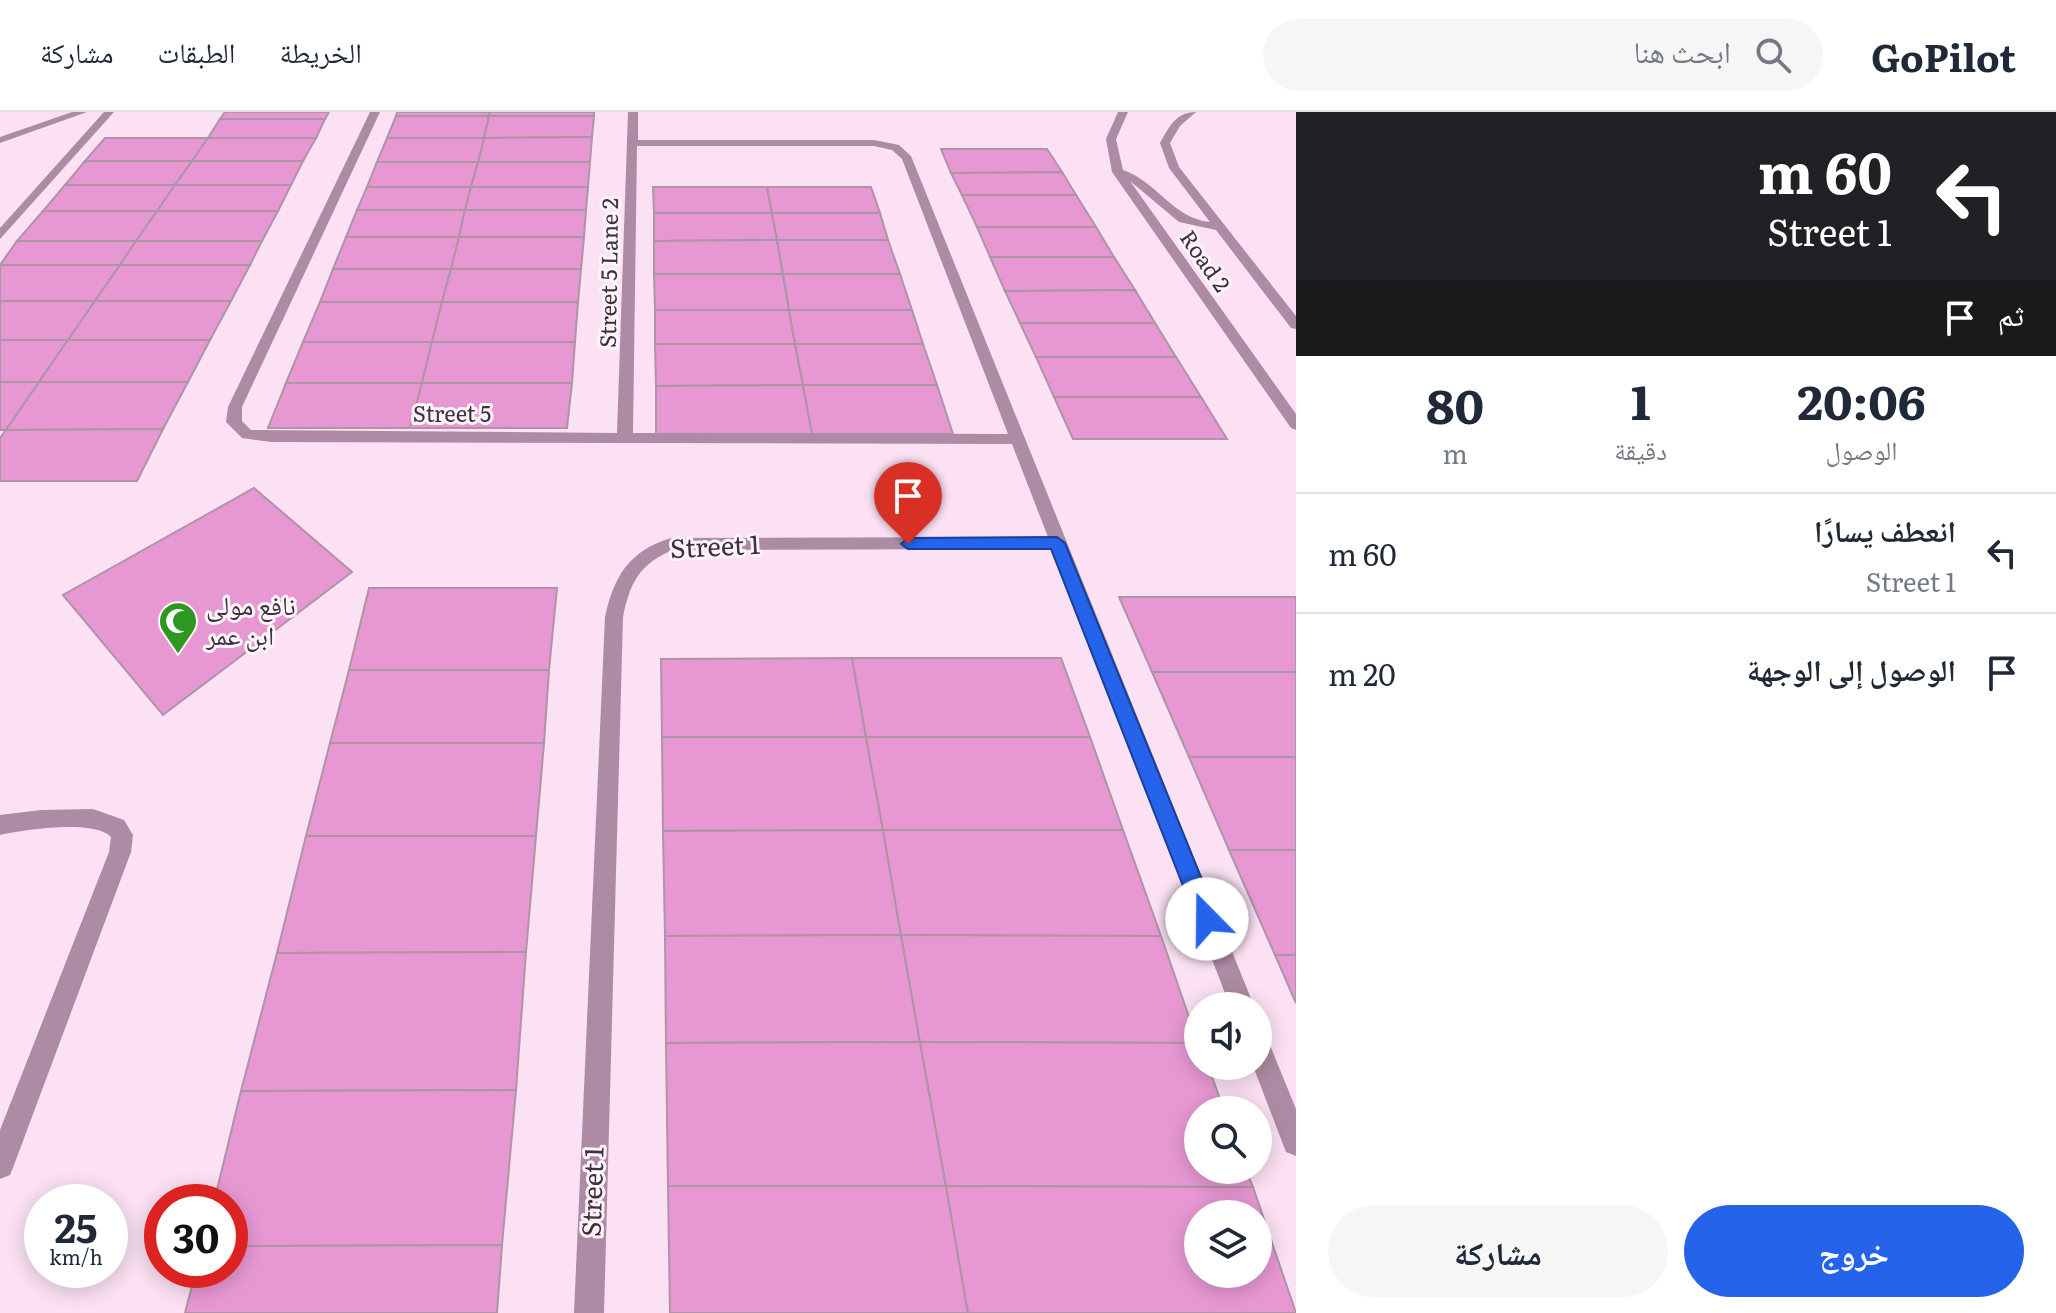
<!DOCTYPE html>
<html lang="ar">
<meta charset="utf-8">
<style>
body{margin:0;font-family:Literata,"Noto Naskh Arabic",serif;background:#f6f6f7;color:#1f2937;direction:rtl;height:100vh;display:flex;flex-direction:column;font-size:30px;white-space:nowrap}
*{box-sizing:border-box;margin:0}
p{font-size:26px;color:#747a83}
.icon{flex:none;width:44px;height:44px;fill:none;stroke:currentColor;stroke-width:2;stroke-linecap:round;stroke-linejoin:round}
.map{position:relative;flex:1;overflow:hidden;direction:ltr}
.details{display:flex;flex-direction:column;background:#fff;width:760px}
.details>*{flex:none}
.banner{background:#202124;color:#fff;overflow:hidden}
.fabs{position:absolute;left:1184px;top:880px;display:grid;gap:16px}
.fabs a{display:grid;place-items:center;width:88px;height:88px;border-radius:50%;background:#fff;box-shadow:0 4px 20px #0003;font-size:40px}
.speed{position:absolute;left:24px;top:1072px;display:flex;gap:16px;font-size:40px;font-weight:700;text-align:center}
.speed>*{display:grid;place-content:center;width:104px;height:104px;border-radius:50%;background:#fff;box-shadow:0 4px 20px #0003;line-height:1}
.speed small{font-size:20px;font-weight:400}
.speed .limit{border:12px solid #d22;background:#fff;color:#111}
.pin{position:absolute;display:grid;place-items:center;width:68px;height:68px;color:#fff;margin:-82px -34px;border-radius:50% 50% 50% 0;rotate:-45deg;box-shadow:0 0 8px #0007}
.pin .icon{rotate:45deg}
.me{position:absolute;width:88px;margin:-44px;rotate:338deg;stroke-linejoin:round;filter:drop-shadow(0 0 6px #0008)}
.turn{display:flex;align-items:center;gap:28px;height:168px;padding:0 32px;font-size:36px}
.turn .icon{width:104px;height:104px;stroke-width:2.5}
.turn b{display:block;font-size:56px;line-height:68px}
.then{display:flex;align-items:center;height:76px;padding:0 32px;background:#0003;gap:16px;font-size:30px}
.eta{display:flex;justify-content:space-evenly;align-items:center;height:136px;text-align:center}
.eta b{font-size:48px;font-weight:700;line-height:56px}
.button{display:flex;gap:16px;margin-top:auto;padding:16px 32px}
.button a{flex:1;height:92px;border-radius:48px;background:#2563eb;color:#fff;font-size:32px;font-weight:700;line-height:92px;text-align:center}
.button a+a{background:#f6f6f7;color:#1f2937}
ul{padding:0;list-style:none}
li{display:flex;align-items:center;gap:24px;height:120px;padding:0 32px;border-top:2px solid #e0e1e3}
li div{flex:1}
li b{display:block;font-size:30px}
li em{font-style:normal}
header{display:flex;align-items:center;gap:48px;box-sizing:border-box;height:112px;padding:0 40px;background:#fff;border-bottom:2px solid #e0e1e3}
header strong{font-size:38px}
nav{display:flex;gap:44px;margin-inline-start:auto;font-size:28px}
.search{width:560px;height:72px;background:#f6f6f7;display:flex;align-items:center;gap:20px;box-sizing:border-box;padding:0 28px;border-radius:44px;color:#747a83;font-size:30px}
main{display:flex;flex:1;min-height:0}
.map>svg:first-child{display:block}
.building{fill:#e798d3;stroke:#ad94a6;stroke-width:2;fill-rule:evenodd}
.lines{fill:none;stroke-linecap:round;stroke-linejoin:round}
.minor{fill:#ad8ba4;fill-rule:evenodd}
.route{fill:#2563eb;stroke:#184099;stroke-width:2}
.labels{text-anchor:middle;stroke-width:6;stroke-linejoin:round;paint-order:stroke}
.far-street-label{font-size:22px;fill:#3c323a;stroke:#fef3fb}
.street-label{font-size:26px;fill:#3c323a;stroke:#fef3fb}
.poi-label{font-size:26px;fill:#3c323a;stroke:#fef3fb;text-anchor:start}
</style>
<header>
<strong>GoPilot</strong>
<div class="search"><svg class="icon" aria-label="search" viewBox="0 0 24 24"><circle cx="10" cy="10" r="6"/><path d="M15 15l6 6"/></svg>ابحث هنا</div>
<nav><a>الخريطة</a><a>الطبقات</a><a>مشاركة</a></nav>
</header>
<main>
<section class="details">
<div class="banner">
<div class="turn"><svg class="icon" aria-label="left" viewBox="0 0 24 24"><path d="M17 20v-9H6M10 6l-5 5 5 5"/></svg><div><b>60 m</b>Street 1</div></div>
<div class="then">ثم<svg class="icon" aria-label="arrive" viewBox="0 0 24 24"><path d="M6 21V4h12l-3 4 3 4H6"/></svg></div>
</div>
<div class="eta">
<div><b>20:06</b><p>الوصول</p></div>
<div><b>1</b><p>دقيقة</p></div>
<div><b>80</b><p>m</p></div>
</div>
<ul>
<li><svg class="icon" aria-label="left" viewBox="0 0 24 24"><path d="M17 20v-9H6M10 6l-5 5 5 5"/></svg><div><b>انعطف يسارًا</b><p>Street 1</p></div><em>60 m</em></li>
<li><svg class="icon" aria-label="arrive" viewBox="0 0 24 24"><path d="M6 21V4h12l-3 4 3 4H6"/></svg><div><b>الوصول إلى الوجهة</b></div><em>20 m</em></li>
</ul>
<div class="button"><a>خروج</a><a>مشاركة</a></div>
</section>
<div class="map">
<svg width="1296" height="1201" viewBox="0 0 1296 1201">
<rect width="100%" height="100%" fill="#fbe1f3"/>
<g class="building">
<path d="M225,0H329L325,7H220Z"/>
<path d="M397,0H490L489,4H396Z"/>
<path d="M490,0H594V4H489Z"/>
<path d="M396,4H489L484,26H387Z"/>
<path d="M489,4H594L592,25L484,26Z"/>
<path d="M220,7H325L316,26H208Z"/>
<path d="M592,25L590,50H478L484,26Z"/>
<path d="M105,26H208L192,49H85Z"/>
<path d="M208,26H316L303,49H192Z"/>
<path d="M387,26H484L478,50H377Z"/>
<path d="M941,37H1047L1062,60L951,61Z"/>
<path d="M85,49H192L175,73H65Z"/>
<path d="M192,49H303L291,73H175Z"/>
<path d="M377,50H478L471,75H367Z"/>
<path d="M478,50H590L588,75H471Z"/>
<path d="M1062,60L1076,83H962L951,61Z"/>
<path d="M65,73H175L157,99H43Z"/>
<path d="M175,73H291L278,99H157Z"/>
<path d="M367,75H471L465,98H357Z"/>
<path d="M471,75H588L586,98H465Z"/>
<path d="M653,75H767L772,101H654Z"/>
<path d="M767,75H871L880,101H772Z"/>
<path d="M962,83H1076L1096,115H977Z"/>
<path d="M357,98H465L459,125H346Z"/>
<path d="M465,98H586L584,125H459Z"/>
<path d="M43,99H157L136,129H17Z"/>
<path d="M157,99H278L262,129H136Z"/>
<path d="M654,101H772L777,128L654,129Z"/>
<path d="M772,101H880L888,128H777Z"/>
<path d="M977,115H1096L1114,145H990Z"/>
<path d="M346,125H459L451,157H333Z"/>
<path d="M459,125H584L581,157H451Z"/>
<path d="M777,128L783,162H654V129Z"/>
<path d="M777,128H888L900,162H783Z"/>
<path d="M17,129H136L120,153H0Z"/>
<path d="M136,129H262L250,153H120Z"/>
<path d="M990,145H1114L1135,178L1005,179Z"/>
<path d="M0,153H120L95,189H0Z"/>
<path d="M120,153H250L231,189H95Z"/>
<path d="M333,157H451L442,190H320Z"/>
<path d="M451,157H581L578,190H442Z"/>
<path d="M654,162H783L789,198H655Z"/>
<path d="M783,162H900L912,198H789Z"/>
<path d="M1135,178L1155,211H1020L1005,179Z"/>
<path d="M0,189H95L68,228H0Z"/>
<path d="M95,189H231L210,228H68Z"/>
<path d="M320,190H442L432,230H303Z"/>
<path d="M442,190H578L575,230H432Z"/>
<path d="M655,198H789L795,232H655Z"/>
<path d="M789,198H912L923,232H795Z"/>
<path d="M1020,211H1155L1176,245H1036Z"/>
<path d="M0,228H68L39,270H0Z"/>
<path d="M68,228H210L188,270H39Z"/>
<path d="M303,230H432L422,271H286Z"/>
<path d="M432,230H575L572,271H422Z"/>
<path d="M655,232H795L803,273L656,274Z"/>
<path d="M795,232H923L937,273H803Z"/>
<path d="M1036,245H1176L1201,285H1054Z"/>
<path d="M0,270H39L6,318H0Z"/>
<path d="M39,270H188L163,317L6,318Z"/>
<path d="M286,271H422L410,316H268Z"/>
<path d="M422,271H572L567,316H410Z"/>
<path d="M803,273L812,322H656V274Z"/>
<path d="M803,273H937L953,322H812Z"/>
<path d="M1054,285H1201L1227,327H1073Z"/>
<path d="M163,317L137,369H0V326L6,318Z"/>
<path d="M254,376L352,460L163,603L63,483Z"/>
<path d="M369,476H557L549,558H349Z"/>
<path d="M1119,485H1296V560H1152Z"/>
<path d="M852,546L866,625H662L661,547Z"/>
<path d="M852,546H1061L1090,625H866Z"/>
<path d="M349,558H549L544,631H330Z"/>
<path d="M1152,560H1296V645H1189Z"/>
<path d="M662,625H866L883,718L663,719Z"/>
<path d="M866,625H1090L1123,718H883Z"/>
<path d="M330,631H544L536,724H306Z"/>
<path d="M1189,645H1296V738H1229Z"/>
<path d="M883,718L901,823L665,824L663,719Z"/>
<path d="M883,718H1123L1161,824L901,823Z"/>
<path d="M306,724H536L526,840L277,841Z"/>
<path d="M1229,738H1296V843H1275Z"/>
<path d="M901,823L920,930L666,931L665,824Z"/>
<path d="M901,823L1161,824L1198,931L920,930Z"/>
<path d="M526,840L516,978L241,979L277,841Z"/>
<path d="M1275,843H1296V891Z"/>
<path d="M920,930L946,1074H668L666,931Z"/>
<path d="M920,930L1198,931V954H1208L1224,998H1198V1058H1246L1253,1075L946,1074Z"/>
<path d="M516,978L502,1133L230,1134V1090H214L241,979Z"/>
<path d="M668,1074H946L968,1201H670Z"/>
<path d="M946,1074L1253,1075L1296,1201H968ZM1198,1102H1258V1162H1198Z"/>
<path d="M502,1133L497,1201H185L196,1158H230V1134Z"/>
</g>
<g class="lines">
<g class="minor">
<path d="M72,0H87L0,31V25Z"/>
<path d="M104,0H114L0,127V116Z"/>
<path d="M370,0H380L242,295V309L251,318L617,321L628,0H638V28H874L899,33L911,44L1254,894H1230L1053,437L673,438C639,452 630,471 623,505L604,1201H574L605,505C614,464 629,439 671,426L1048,425L1012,332L271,330L242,326L226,310L228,295ZM637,34H874L892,38L902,47L1008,322L633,321Z"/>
<path d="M1118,0H1128L1116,27L1123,58C1158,70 1172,106 1210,110L1169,56L1160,31C1169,15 1176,0 1196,0L1180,14L1170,31L1179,55L1296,204V217L1291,216L1216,118L1179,110L1130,69L1296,302V318L1291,316L1112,60L1106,27Z"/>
<path d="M93,697L124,708L133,723L131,740L14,1053L10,1063L0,1067V1018L109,740L111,725C94,707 23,718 0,723V703L41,698Z"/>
<path d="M1258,922L1267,926L1296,997V1044L1286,1040L1253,954H1258Z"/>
</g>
</g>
<path class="route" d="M1057,425L1065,431L1218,807L1215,815L1207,818L1199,815L1196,807L1051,437H908L901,432L908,426Z"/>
<defs>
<symbol id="mosque-pin" viewBox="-11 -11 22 30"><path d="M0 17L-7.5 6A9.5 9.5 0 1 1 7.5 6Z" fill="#2d9720" stroke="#fef3fb"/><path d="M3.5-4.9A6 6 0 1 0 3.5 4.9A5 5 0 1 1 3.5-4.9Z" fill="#fff"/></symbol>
</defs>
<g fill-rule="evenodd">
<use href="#mosque-pin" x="156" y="487" width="44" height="60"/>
</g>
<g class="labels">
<g class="far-street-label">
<text transform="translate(1205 149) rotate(55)" y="8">Road 2</text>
<text transform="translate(609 161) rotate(-89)" y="8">Street 5 Lane 2</text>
<text x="452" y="310">Street 5</text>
</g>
<g class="street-label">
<text transform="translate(715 435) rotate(-3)" y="9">Street 1</text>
<text transform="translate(593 1080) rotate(-88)" y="9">Street 1</text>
</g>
<g class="poi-label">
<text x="206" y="503">نافع مولى<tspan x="206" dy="30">ابن عمر</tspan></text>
</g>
</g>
</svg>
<div class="fabs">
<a><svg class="icon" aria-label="sound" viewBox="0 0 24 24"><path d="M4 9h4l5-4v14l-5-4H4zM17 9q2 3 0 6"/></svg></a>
<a><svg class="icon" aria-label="search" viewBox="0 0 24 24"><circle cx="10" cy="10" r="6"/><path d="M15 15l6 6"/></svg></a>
<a><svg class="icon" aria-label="layers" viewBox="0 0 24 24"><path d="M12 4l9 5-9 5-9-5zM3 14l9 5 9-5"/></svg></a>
</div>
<div class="speed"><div>25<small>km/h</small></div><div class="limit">30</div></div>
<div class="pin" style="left:908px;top:432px;background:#d93025"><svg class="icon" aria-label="arrive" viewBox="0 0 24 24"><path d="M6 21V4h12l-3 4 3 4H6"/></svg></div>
<svg class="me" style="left:1207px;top:807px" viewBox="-20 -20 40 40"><circle r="19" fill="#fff"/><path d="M0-13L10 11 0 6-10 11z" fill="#2563eb"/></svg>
</div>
</main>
